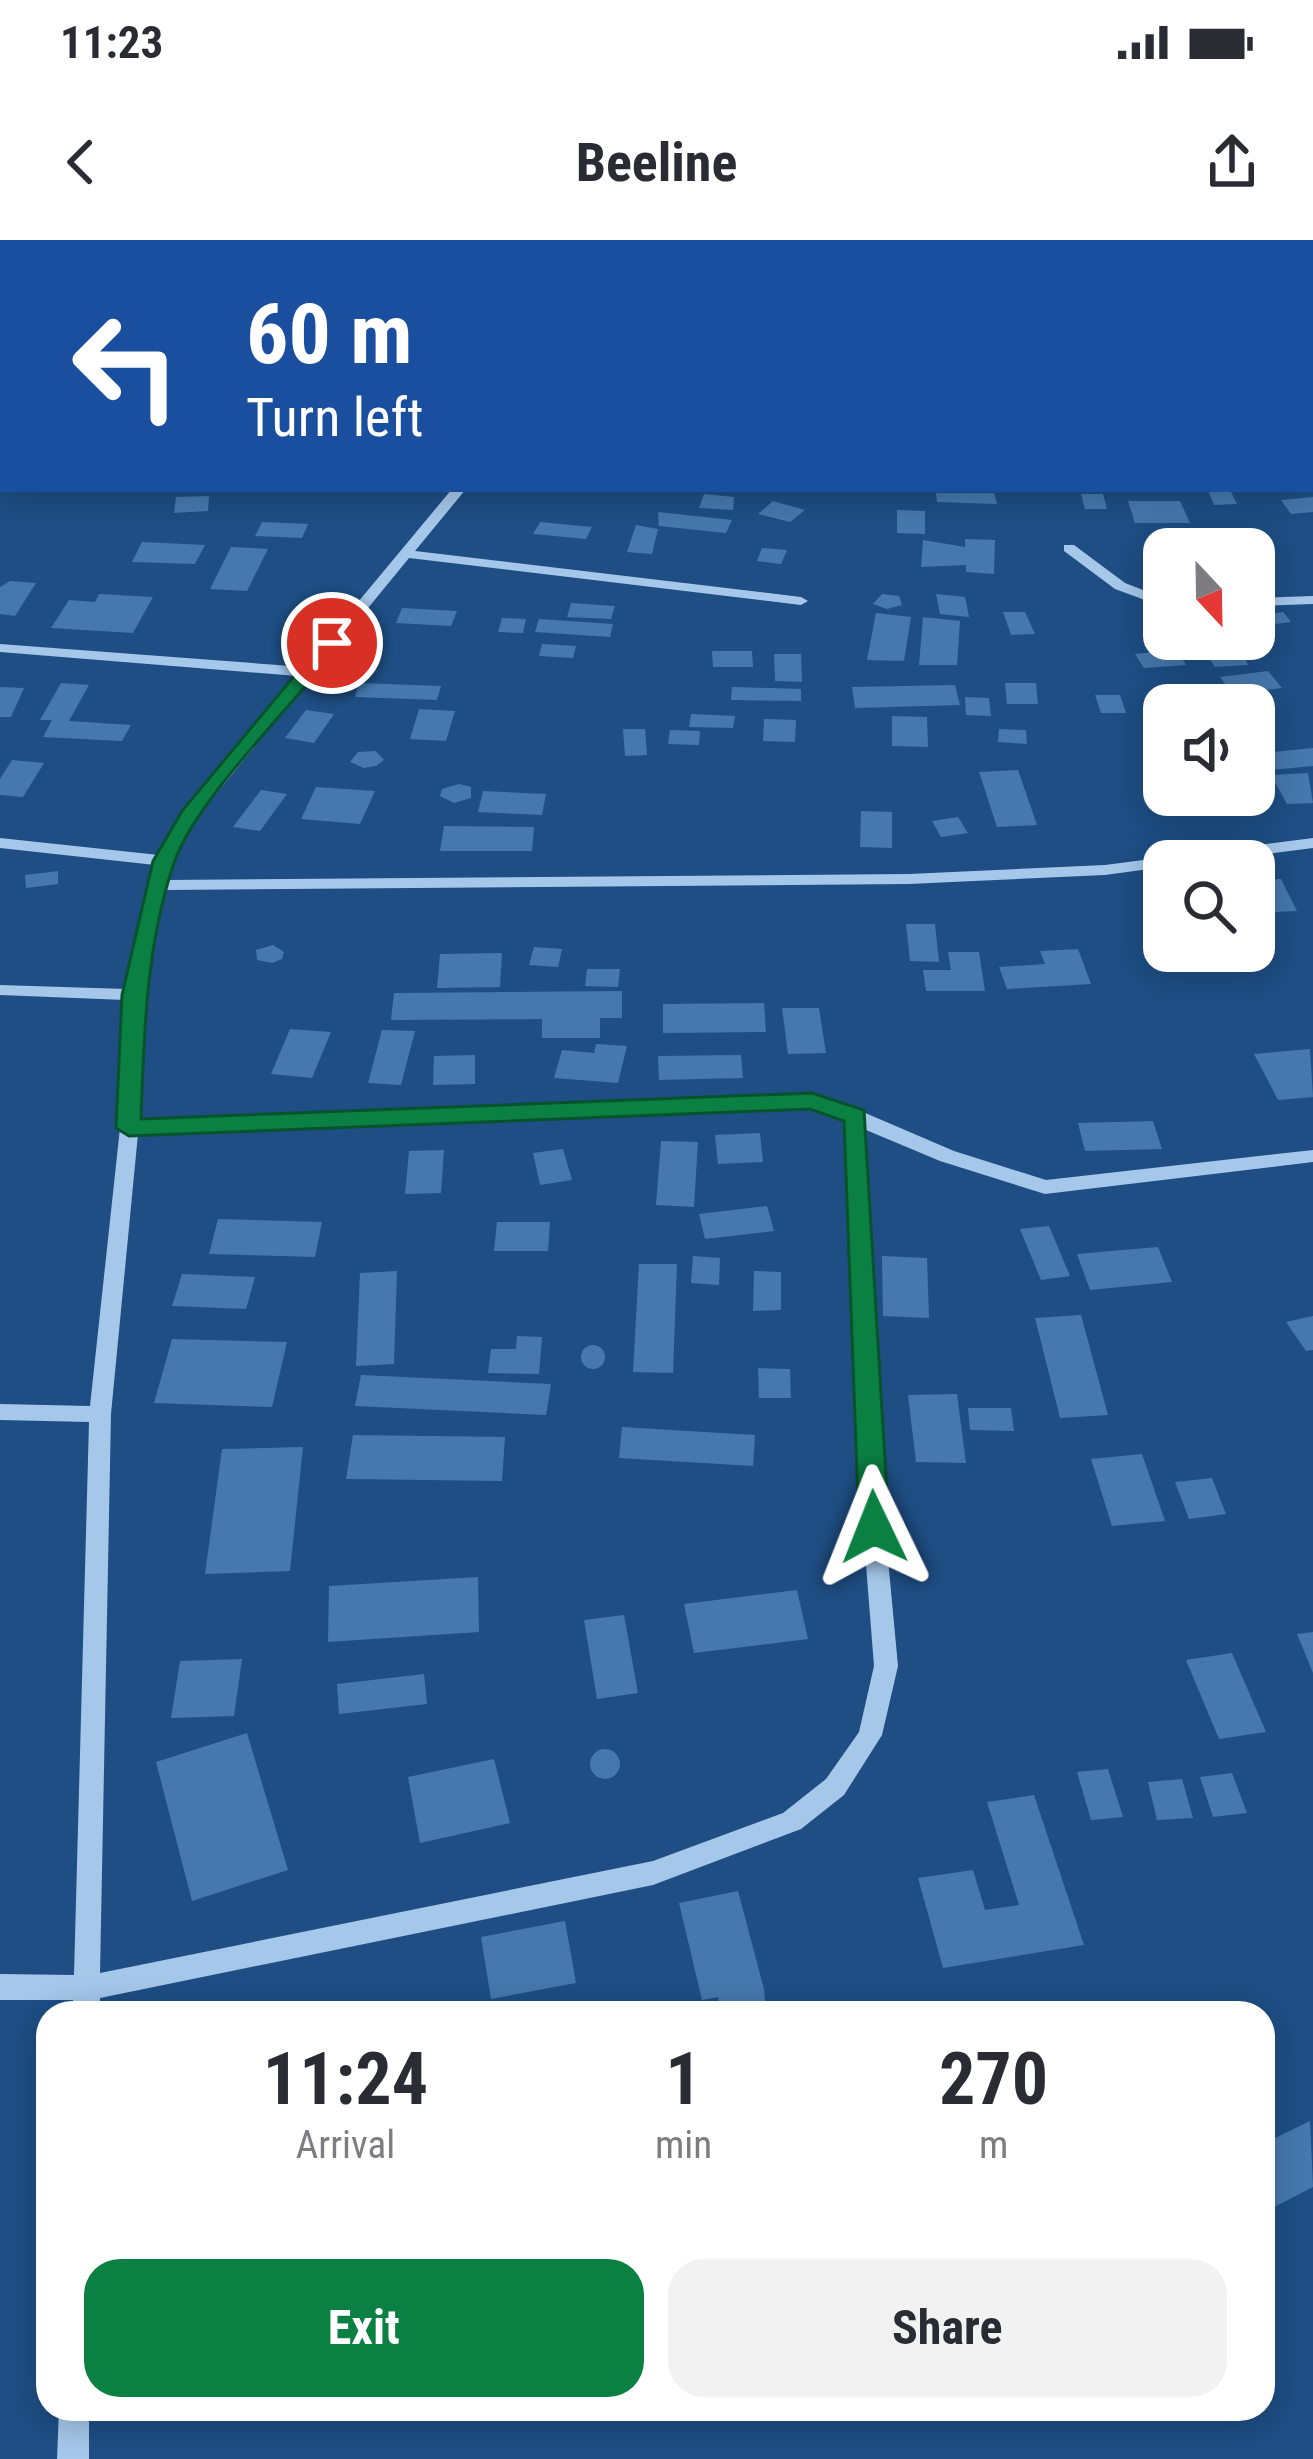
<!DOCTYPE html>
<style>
body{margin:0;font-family:"Roboto Condensed",sans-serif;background:#f2f2f3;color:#2b2b33;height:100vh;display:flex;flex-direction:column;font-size:45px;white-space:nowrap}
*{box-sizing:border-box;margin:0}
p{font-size:39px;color:#7c7c81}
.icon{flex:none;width:66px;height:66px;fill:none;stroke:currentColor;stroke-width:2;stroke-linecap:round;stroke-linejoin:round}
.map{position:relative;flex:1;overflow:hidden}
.panel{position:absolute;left:36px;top:1761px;width:1239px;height:420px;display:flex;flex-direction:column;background:#fff;border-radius:36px;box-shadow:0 6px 30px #0003}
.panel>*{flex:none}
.guide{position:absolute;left:0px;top:0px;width:1314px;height:252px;box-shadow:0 6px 30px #0003;background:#1a4fa0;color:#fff;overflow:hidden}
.needle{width:78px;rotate:158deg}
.fabs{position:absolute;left:1143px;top:288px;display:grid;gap:24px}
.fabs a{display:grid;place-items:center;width:132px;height:132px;border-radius:24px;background:#fff;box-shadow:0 6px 30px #0003;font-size:60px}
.pin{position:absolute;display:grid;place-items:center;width:102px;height:102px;color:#fff;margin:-51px;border:6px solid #fff;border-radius:50%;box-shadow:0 3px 12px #0007}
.me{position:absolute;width:132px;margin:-66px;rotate:358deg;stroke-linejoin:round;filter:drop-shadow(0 0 9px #0008)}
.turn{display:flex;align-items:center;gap:42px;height:252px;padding:0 48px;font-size:54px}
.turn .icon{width:156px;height:156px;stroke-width:2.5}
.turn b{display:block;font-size:84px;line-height:102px}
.eta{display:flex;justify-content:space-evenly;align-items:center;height:204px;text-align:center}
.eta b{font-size:72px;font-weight:700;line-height:84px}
.action{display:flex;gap:24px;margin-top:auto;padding:24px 48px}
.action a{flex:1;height:138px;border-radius:36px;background:#0b8043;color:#fff;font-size:48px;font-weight:700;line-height:138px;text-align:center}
.action a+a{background:#f2f2f3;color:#2b2b33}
.status{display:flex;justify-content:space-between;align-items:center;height:84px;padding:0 60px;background:#fff;direction:ltr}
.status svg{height:33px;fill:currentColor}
header{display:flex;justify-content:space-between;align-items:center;height:156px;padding:0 48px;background:#fff;font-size:54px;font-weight:700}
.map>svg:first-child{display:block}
.building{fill:#4678ad}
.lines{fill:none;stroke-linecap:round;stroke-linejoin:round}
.minor{fill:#a5c7ea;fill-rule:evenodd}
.route{fill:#0b8043;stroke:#07532c;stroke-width:3}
</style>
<div class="status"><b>11:23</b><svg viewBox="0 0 49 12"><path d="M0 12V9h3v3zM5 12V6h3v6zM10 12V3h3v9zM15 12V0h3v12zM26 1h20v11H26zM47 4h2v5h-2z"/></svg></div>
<header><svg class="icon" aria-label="back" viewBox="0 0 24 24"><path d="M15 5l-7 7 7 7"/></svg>Beeline<svg class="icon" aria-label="share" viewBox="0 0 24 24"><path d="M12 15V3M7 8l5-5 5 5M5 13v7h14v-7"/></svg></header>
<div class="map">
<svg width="1313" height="2219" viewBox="0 0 1313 2219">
<rect width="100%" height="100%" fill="#1e4e84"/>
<g class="building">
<path d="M1208,250H1230L1237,264L1214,265Z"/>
<path d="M936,253H994L997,264L937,262Z"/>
<path d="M704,254L734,257L733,270L699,268Z"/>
<path d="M1081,254H1103L1107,269H1085Z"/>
<path d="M209,256L208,271L174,273L176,257Z"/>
<path d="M1313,257V272L1291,274L1281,260Z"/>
<path d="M773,261L805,270L790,282L758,274Z"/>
<path d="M1128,261H1180L1190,283H1135Z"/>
<path d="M897,270L925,271V294L897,293Z"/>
<path d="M658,272L732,280L726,293L659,286Z"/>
<path d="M262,282L308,284L302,298L255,296Z"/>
<path d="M540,282L592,287L586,299L533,294Z"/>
<path d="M636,285L658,289L652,314L627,312Z"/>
<path d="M965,299L995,300L994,334L966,332V325L921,327L923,300L965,307Z"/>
<path d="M142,302L205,305L195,324L132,322Z"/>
<path d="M231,307L268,309L247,351L210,349Z"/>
<path d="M762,308L787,310L781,324L757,321Z"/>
<path d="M10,341L36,343L15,376L0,374V347Z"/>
<path d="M99,354L153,357L133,393L51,388L69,360L95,362Z"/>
<path d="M882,354L899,356L902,365L887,369L873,364Z"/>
<path d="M936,354L965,357L969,377L940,374Z"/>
<path d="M571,363L615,366L611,379L567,377Z"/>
<path d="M402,368L457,371L451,386L396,383Z"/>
<path d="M1003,372H1025L1035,394L1011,395Z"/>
<path d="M1283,372L1291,382L1254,387V377Z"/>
<path d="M876,373L911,377L904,421L867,420Z"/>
<path d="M923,377L960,381L957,425H919Z"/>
<path d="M502,378L526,379L523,393L498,392Z"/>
<path d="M539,379L613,384L610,397L535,392Z"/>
<path d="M1170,399L1186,425L1144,428L1135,414L1154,412L1146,400Z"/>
<path d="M1197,399H1253L1265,417L1245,418L1248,425L1215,427Z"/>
<path d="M542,404L576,406L573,418L539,416Z"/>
<path d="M712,411H752L753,427H713Z"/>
<path d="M774,414H801L802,442L775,441Z"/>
<path d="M1268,431L1282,448L1233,454L1220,437Z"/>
<path d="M61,443L89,445L69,481L131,485L122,501L43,497L52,480H40Z"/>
<path d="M359,443L441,446L437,460L355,457Z"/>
<path d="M1005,443H1036L1038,464H1007Z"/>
<path d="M955,445L960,465L855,468L852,447Z"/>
<path d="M0,447L24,448L11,477H0Z"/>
<path d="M732,447L801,449V461L731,460Z"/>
<path d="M1095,455H1120L1126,473H1101Z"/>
<path d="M965,457L989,458L991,476L966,475Z"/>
<path d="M419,469L455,471L446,501L410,499Z"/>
<path d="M306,470L334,474L314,503L285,498Z"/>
<path d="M691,474L735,476L733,488L689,487Z"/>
<path d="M892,476L927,477L928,507L892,506Z"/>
<path d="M764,479L796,480L795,502L763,501Z"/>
<path d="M623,489H645L647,515L625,516Z"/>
<path d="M999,489L1026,490L1027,504L998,502Z"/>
<path d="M670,490L700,491L699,505L668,504Z"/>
<path d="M1313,508V526L1271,530L1261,513Z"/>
<path d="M376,511L384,520L376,526L364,528L350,522L358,512Z"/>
<path d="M12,520L44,523L23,557L0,555V539Z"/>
<path d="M1018,530L1037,585L997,587L979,532Z"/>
<path d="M1308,533L1313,563L1287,564L1271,535Z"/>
<path d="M459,544L471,547V558L454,563L440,556L442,549Z"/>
<path d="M316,547L375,551L360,584L301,579Z"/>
<path d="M261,550L287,554L260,591L233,587Z"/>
<path d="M483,551L546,554L542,575L478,572Z"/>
<path d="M861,571L892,572V608L860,607Z"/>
<path d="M958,577L968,593L941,597L932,581Z"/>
<path d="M444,586L534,587L532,611H440Z"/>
<path d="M58,631V644L26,648L25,635Z"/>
<path d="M1281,639L1297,671L1254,673V640Z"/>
<path d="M1164,648V689H1155L1144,649Z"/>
<path d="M906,684H935L939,722L910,721Z"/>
<path d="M273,705L284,712L282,719L272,723L257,720L256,710Z"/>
<path d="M534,707L562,709L558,727L529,725Z"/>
<path d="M1078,709L1091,744L1007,749L999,727L1045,724L1040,711Z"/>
<path d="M948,712H979L985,751H926L923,730H951Z"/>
<path d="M502,713L500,747L437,748L440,714Z"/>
<path d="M587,729H620L618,747L585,746Z"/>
<path d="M622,751V778H600V798H542V779L391,780L394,753Z"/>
<path d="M764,763L766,792L663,793V764Z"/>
<path d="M782,768H819L826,813L788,814Z"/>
<path d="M290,789L331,792L312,838L271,834Z"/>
<path d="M382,790L415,791L401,845L368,843Z"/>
<path d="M596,804L627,806L618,843L554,838L562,810L594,813Z"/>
<path d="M1310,809L1313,857L1278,860L1254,814Z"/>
<path d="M475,815V844L433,845L434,816Z"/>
<path d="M741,815L743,838L659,840L658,816Z"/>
<path d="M1153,881L1162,909L1085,911L1078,883Z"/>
<path d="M760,893L763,922L718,924L715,895Z"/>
<path d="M661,901L698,902L694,967L656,965Z"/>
<path d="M563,909L572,940L540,945L533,913Z"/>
<path d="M444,910L441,953L405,954L409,911Z"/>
<path d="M767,966L774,991L705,999L699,974Z"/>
<path d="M218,979L322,982L315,1017L209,1014Z"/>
<path d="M497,982H550L548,1011H494Z"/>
<path d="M1049,986L1070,1036L1041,1040L1020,989Z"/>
<path d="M1158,1007L1172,1042L1090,1050L1077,1014Z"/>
<path d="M693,1016L720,1018L719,1045L691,1043Z"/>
<path d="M882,1016L927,1018L929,1078L883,1076Z"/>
<path d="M639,1024H677L673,1133L633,1132Z"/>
<path d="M397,1031L394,1124L356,1126L360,1033Z"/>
<path d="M754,1031L781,1032V1070L753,1071Z"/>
<path d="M182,1034L255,1037L246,1069L172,1066Z"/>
<path d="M1081,1075L1108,1175L1060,1178L1035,1078Z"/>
<path d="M1313,1076V1110L1306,1111L1286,1082Z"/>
<path d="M517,1096L542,1097L539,1134L488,1133L491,1109H516Z"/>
<path d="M172,1099L287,1102L272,1167L154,1163Z"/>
<circle cx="593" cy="1117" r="12"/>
<path d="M758,1128L790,1129L791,1158H759Z"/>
<path d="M361,1135L551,1144L546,1175L355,1166Z"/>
<path d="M957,1154L966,1223L916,1222L908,1155Z"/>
<path d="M968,1168H1011L1014,1191L970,1190Z"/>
<path d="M622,1187L755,1195L753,1226L619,1218Z"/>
<path d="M353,1195L505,1197L502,1241L346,1239Z"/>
<path d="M303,1207L290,1331L205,1334L222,1209Z"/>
<path d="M1142,1214L1165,1281L1112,1286L1091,1219Z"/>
<path d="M1212,1238L1226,1274L1189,1279L1175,1242Z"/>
<path d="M478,1337L479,1392L328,1402L329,1346Z"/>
<path d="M797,1350L808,1399L694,1413L684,1364Z"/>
<path d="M624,1375L638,1453L597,1459L584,1380Z"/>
<path d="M1313,1392V1433L1297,1394Z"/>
<path d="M1232,1413L1266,1492L1219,1499L1186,1420Z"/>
<path d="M242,1419L234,1476L171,1478L180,1421Z"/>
<path d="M424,1434L427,1464L339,1474L337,1444Z"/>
<path d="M247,1493L288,1630L192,1661L156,1522Z"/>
<circle cx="605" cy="1524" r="15"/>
<path d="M494,1519L510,1583L420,1603L408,1537Z"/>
<path d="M1108,1529L1123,1577L1091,1580L1077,1532Z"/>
<path d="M1232,1533L1247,1573L1213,1577L1200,1537Z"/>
<path d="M1182,1539L1193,1578L1157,1580L1148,1542Z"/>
<path d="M1034,1555L1084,1705L943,1728L918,1638L973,1630L985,1670L1019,1665L987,1562Z"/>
<path d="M738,1651L764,1749L766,1773H721L718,1757L702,1760L679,1663Z"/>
<path d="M565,1681L576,1743L491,1759L481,1697Z"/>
<path d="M1310,1881L1313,1947L1263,1973V1904Z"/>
</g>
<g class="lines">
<g class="minor">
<path d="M1297,0H1313V5L1293,3Z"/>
<path d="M1313,108V116L1311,117V109Z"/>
<path d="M3,175V184L0,185V176Z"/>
<path d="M452,249H466L415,311L801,357L808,361L801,365L409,318L197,577L172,621L168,640L909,634L1105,625L1313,598V608L1213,621H1164V627L1105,635L909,644L166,650L143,755L139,881L812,855L863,872L954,911L1046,940L1313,910V922L1045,954L940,921L866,890L885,1287L898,1426L882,1495L844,1555L801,1589L653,1645L100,1758V1773H72L73,1760H0V1734L74,1735L89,1182L0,1180V1164L90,1166L120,888L125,760L0,755V745L126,749L155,625L0,608V598L159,615L184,572L297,436L0,412V404L304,427ZM810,867L847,882L863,1287L874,1426L859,1492L826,1539L783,1573L653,1621L100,1733L111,1174L138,894Z"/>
<path d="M1064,305H1074L1125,343L1164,358V367L1115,349L1064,311Z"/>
<path d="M1313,356V364L1254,366V358Z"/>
<path d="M59,2169H89V2219H57Z"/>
</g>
</g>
<path class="route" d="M325,399L341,403C297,462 196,558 174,623C146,705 144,794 141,879L812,853L864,870L889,1287L884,1295H864L859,1287L844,881L810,869L129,896L116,888L122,755L153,621L182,571Z"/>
</svg>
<div class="fabs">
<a><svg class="needle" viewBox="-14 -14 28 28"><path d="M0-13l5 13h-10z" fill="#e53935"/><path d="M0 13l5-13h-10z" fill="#7c7c81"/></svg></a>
<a><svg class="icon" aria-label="sound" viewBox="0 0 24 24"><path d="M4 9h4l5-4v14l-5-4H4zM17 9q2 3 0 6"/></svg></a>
<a><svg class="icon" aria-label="search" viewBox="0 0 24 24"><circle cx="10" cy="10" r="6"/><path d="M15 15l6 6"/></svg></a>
</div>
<div class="pin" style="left:332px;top:403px;background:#d93025"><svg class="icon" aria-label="arrive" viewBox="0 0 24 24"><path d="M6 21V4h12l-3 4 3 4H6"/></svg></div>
<svg class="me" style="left:874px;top:1287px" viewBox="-20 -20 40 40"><path d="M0-17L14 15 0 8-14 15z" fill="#0b8043" stroke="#fff" stroke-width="4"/></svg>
<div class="guide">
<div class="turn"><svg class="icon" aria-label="left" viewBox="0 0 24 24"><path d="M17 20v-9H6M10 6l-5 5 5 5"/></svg><div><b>60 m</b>Turn left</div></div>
</div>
<section class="panel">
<div class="eta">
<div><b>11:24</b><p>Arrival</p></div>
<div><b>1</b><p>min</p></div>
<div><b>270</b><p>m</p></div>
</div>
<div class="action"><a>Exit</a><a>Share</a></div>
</section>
</div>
